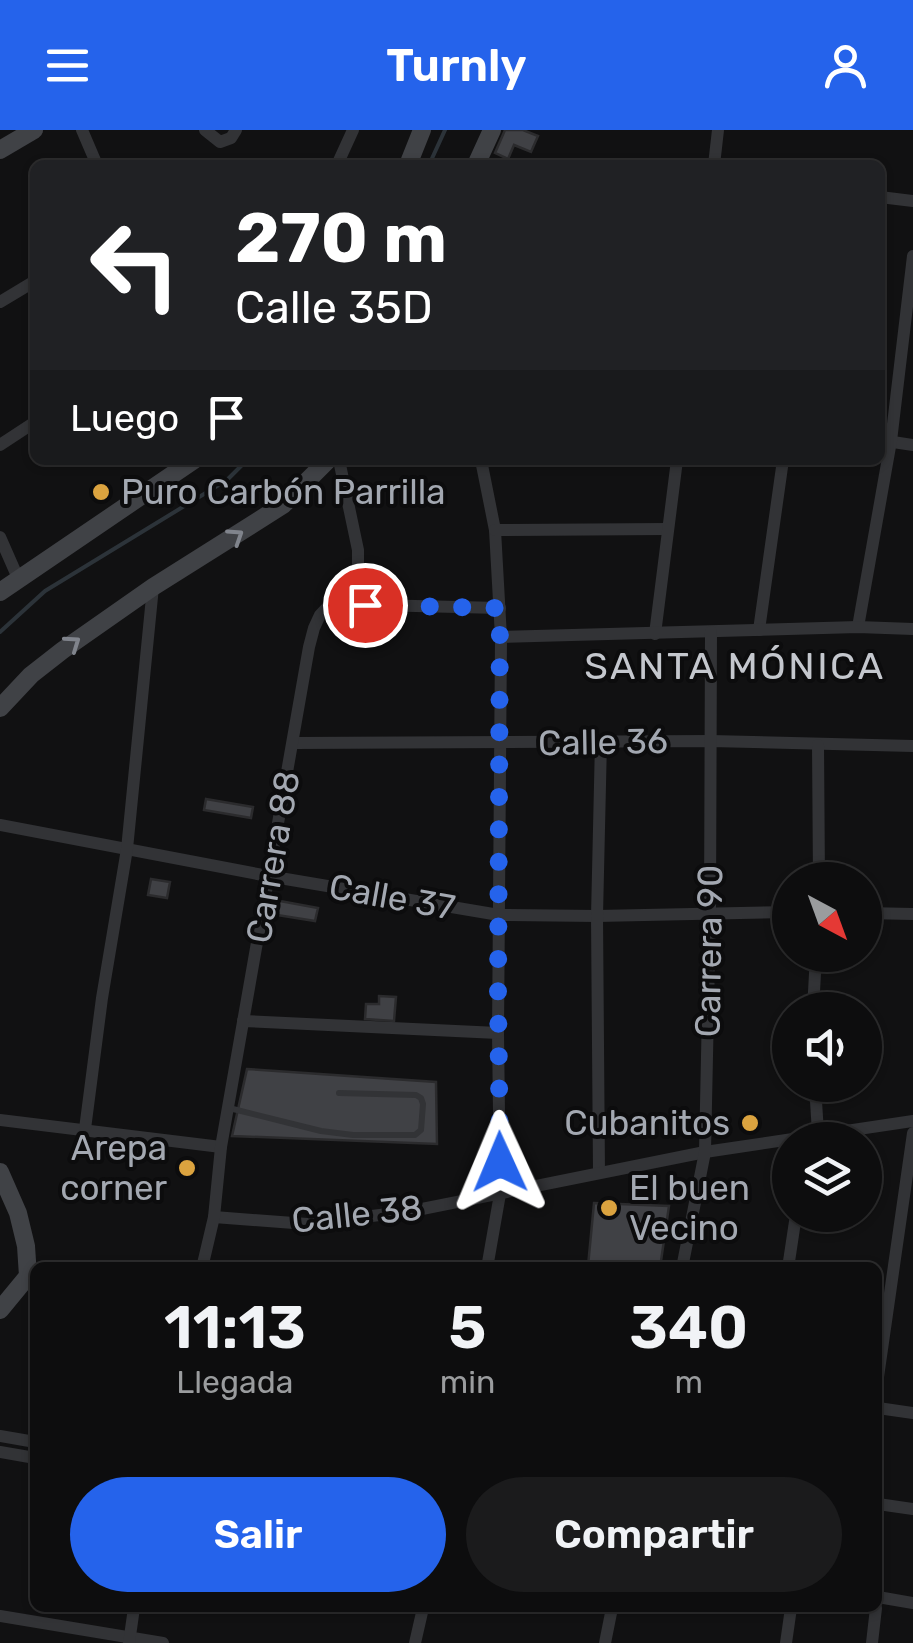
<!DOCTYPE html>
<html lang="es">
<meta charset="utf-8">
<style>
body{margin:0;font-family:Rubik,sans-serif;background:#1b1b1c;color:#f1f3f6;height:100vh;display:flex;flex-direction:column;font-size:38px;white-space:nowrap}
*{box-sizing:border-box;margin:0}
p{font-size:32px;color:#9a9c9e}
.icon{flex:none;width:55px;height:55px;fill:none;stroke:currentColor;stroke-width:2;stroke-linecap:round;stroke-linejoin:round}
.map{position:relative;flex:1;overflow:hidden}
.side{position:absolute;left:30px;top:1132px;width:852px;height:350px;display:flex;flex-direction:column;background:#0d0d0e;border-radius:15px;box-shadow:0 2px 8px #0004,0 0 0 2px #2d2d2e}
.side>*{flex:none}
.top-card{position:absolute;left:30px;top:30px;width:855px;height:305px;border-radius:15px;box-shadow:0 2px 8px #0004,0 0 0 2px #2d2d2e;background:#202124;color:#fff;overflow:hidden}
.needle{width:65px;rotate:139deg}
.buttons{position:absolute;left:772px;top:732px;display:grid;gap:20px}
.buttons a{display:grid;place-items:center;width:110px;height:110px;border-radius:50%;background:#0d0d0e;box-shadow:0 2px 8px #0004,0 0 0 2px #2d2d2e;font-size:50px}
.pin{position:absolute;display:grid;place-items:center;width:85px;height:85px;color:#fff;margin:-42px;border:5px solid #fff;border-radius:50%;box-shadow:0 2px 10px #0007}
.me{position:absolute;width:110px;margin:-55px;rotate:359deg;stroke-linejoin:round;filter:drop-shadow(0 0 8px #0008)}
.turn{display:flex;align-items:center;gap:35px;height:210px;padding:0 40px;font-size:45px}
.turn .icon{width:130px;height:130px;stroke-width:2.5}
.turn b{display:block;font-size:70px;line-height:85px}
.then{display:flex;align-items:center;height:95px;padding:0 40px;background:#0003;gap:20px;font-size:38px}
.eta{display:flex;justify-content:space-evenly;align-items:center;height:170px;text-align:center}
.eta b{font-size:60px;font-weight:600;line-height:70px}
.action{display:flex;gap:20px;margin-top:auto;padding:20px 40px}
.action a{flex:1;height:115px;border-radius:60px;background:#2563eb;color:#fff;font-size:40px;font-weight:600;line-height:115px;text-align:center}
.action a+a{background:#1b1b1c;color:#f1f3f6}
header{display:flex;justify-content:space-between;align-items:center;height:130px;padding:0 40px;background:#2563eb;color:#fff;font-size:45px;font-weight:600}
.map>svg:first-child{display:block}
.lines{fill:none;stroke-linecap:round;stroke-linejoin:round}
.stream{stroke:#2c3339;stroke-width:4}
.building{fill:#404145;stroke:#2b2b2d;stroke-width:2.5}
.lane{stroke:#323336;stroke-width:6}
.street{stroke:#323336;stroke-width:12}
.secondary{stroke:#404246;stroke-width:18}
.oneway{stroke:#80848c}
.route{stroke:#2563eb;stroke-width:18;stroke-dasharray:0 32.4}
.poi-dot{fill:#dba33f;stroke:#0c0c0d;stroke-width:4}
.labels{text-anchor:middle;stroke-width:8;stroke-linejoin:round;paint-order:stroke}
.poi-label{font-size:35px;fill:#a3a8b1;stroke:#0c0c0d;text-anchor:start}
.street-label{font-size:35px;fill:#a3a8b1;stroke:#0c0c0d}
.neighbourhood-label{font-size:38px;letter-spacing:2.5px;fill:#c4c7cd;stroke:#0c0c0d}
</style>
<header><svg class="icon" aria-label="menu" viewBox="0 0 24 24"><path d="M4 6h16M4 12h16M4 18h16"/></svg>Turnly<svg class="icon" aria-label="person" viewBox="0 0 24 24"><circle cx="12" cy="8" r="4"/><path d="M4 21q1-7 8-7t8 7"/></svg></header>
<div class="map">
<svg width="913" height="1513" viewBox="0 0 913 1513">
<rect width="100%" height="100%" fill="#111112"/>
<g class="lines">
<g class="stream">
<path d="M429,35L445,0"/>
<path d="M0,502L45,461L227,350L247,330"/>
</g>
</g>
<g class="building">
<path d="M505,0H523L538,6L531,22L514,15L508,29L495,23Z"/>
<path d="M206,669L253,677L251,688L204,680Z"/>
<path d="M151,749L170,752L167,768L148,765Z"/>
<path d="M280,771L318,778L315,791L277,785Z"/>
<path d="M379,866L396,867L394,891L365,889L366,874H379Z"/>
<path d="M247,939L436,952L437,1014L232,1006Z"/>
<path d="M594,1073L669,1076L660,1138L588,1136Z"/>
</g>
<g class="lines">
<path class="lane" d="M229,978L321,1001L353,1005H415L421,1000L423,974L421,968L416,965L339,963"/>
<g class="street">
<path d="M82,0L97,35"/>
<path d="M205,0L220,12L231,8L236,0"/>
<path d="M337,35L353,0"/>
<path d="M714,35L718,0"/>
<path d="M880,67L913,71"/>
<path d="M0,172L35,151"/>
<path d="M880,310L913,315"/>
<path d="M0,315L35,292"/>
<path d="M481,330L495,400L501,507L498,903L500,1064L487,1138"/>
<path d="M495,400L668,399"/>
<path d="M0,407L18,448"/>
<path d="M331,474L500,478"/>
<path d="M858,497L891,311L913,126"/>
<path d="M759,500L783,330"/>
<path d="M655,504L677,330"/>
<path d="M501,507L858,497L913,499"/>
<path d="M294,613L711,611L913,616"/>
<path d="M818,615L819,750"/>
<path d="M0,695L268,746L499,785L597,786L790,782"/>
<path d="M865,783L913,784"/>
<path d="M813,880L816,825"/>
<path d="M243,891L498,903"/>
<path d="M815,955L818,1003"/>
<path d="M0,990L221,1017"/>
<path d="M85,999L102,868L127,719L153,457"/>
<path d="M599,1042L597,786L601,611"/>
<path d="M214,1087L307,1094L412,1081L705,1022L913,991"/>
<path d="M202,1138L214,1087L221,1017L309,517L314,498L320,485L349,454L358,437V420L339,330"/>
<path d="M682,1138L705,1022L710,783L711,502"/>
<path d="M788,1138L796,1085"/>
<path d="M878,1247L913,1003"/>
<path d="M878,1278L913,1283"/>
<path d="M0,1306L35,1312"/>
<path d="M0,1322L35,1328"/>
<path d="M878,1374L913,1379"/>
<path d="M878,1467L913,1473"/>
<path d="M0,1486L163,1513"/>
<path d="M129,1513L134,1478"/>
<path d="M415,1513L423,1478"/>
<path d="M605,1513L612,1478"/>
<path d="M786,1513L791,1478"/>
<path d="M872,1513L876,1478"/>
</g>
<g class="secondary">
<path d="M0,20L34,0"/>
<path d="M408,35L422,0"/>
<path d="M476,35L492,0"/>
<path d="M0,462L194,330"/>
<path d="M0,578L31,545L63,520L153,457L283,375L328,330"/>
<path d="M0,1042L18,1083L26,1116L28,1146L0,1180"/>
</g>
</g>
<defs><path id="oneway-chevron" d="M-2-3.5L2.5 0L-2 3.5" fill="none" stroke-width="1.6" stroke-linecap="round" stroke-linejoin="round" transform="scale(2.5)"/></defs>
<g class="oneway">
<use href="#oneway-chevron" transform="translate(236 406) rotate(-33)"/>
<use href="#oneway-chevron" transform="translate(73 513) rotate(-35)"/>
</g>
<g class="lines">
<path class="route" d="M365,475L500,478L498,864L500,1032"/>
</g>
<g class="poi-dot">
<circle cx="101" cy="362" r="10"/>
<circle cx="750" cy="993" r="10"/>
<circle cx="187" cy="1038" r="10"/>
<circle cx="609" cy="1078" r="10"/>
</g>
<g class="labels">
<g class="poi-label">
<text x="121" y="374">Puro Carbón Parrilla</text>
<text x="730" y="1005" text-anchor="end">Cubanitos</text>
<text x="167" y="1030" text-anchor="end">Arepa<tspan x="167" dy="40">corner</tspan></text>
<text x="629" y="1070">El buen<tspan x="629" dy="40">Vecino</tspan></text>
</g>
<g class="street-label">
<text transform="translate(603 612) rotate(-1)" y="12">Calle 36</text>
<text transform="translate(273 727) rotate(-80)" y="12">Carrera 88</text>
<text transform="translate(392 767) rotate(10)" y="12">Calle 37</text>
<text transform="translate(709 821) rotate(-89)" y="12">Carrera 90</text>
<text transform="translate(357 1084) rotate(-6)" y="12">Calle 38</text>
</g>
<g class="neighbourhood-label">
<text x="735" y="549">SANTA MÓNICA</text>
</g>
</g>
</svg>
<div class="buttons">
<a><svg class="needle" viewBox="-14 -14 28 28"><path d="M0-13l5 13h-10z" fill="#e53935"/><path d="M0 13l5-13h-10z" fill="#9a9c9e"/></svg></a>
<a><svg class="icon" aria-label="sound" viewBox="0 0 24 24"><path d="M4 9h4l5-4v14l-5-4H4zM17 9q2 3 0 6"/></svg></a>
<a><svg class="icon" aria-label="layers" viewBox="0 0 24 24"><path d="M12 4l9 5-9 5-9-5zM3 14l9 5 9-5"/></svg></a>
</div>
<div class="pin" style="left:365px;top:475px;background:#d93025"><svg class="icon" aria-label="arrive" viewBox="0 0 24 24"><path d="M6 21V4h12l-3 4 3 4H6"/></svg></div>
<svg class="me" style="left:500px;top:1032px" viewBox="-20 -20 40 40"><path d="M0-17L14 15 0 8-14 15z" fill="#2563eb" stroke="#fff" stroke-width="4"/></svg>
<div class="top-card">
<div class="turn"><svg class="icon" aria-label="left" viewBox="0 0 24 24"><path d="M17 20v-9H6M10 6l-5 5 5 5"/></svg><div><b>270 m</b>Calle 35D</div></div>
<div class="then">Luego<svg class="icon" aria-label="arrive" viewBox="0 0 24 24"><path d="M6 21V4h12l-3 4 3 4H6"/></svg></div>
</div>
<section class="side">
<div class="eta">
<div><b>11:13</b><p>Llegada</p></div>
<div><b>5</b><p>min</p></div>
<div><b>340</b><p>m</p></div>
</div>
<div class="action"><a>Salir</a><a>Compartir</a></div>
</section>
</div>
